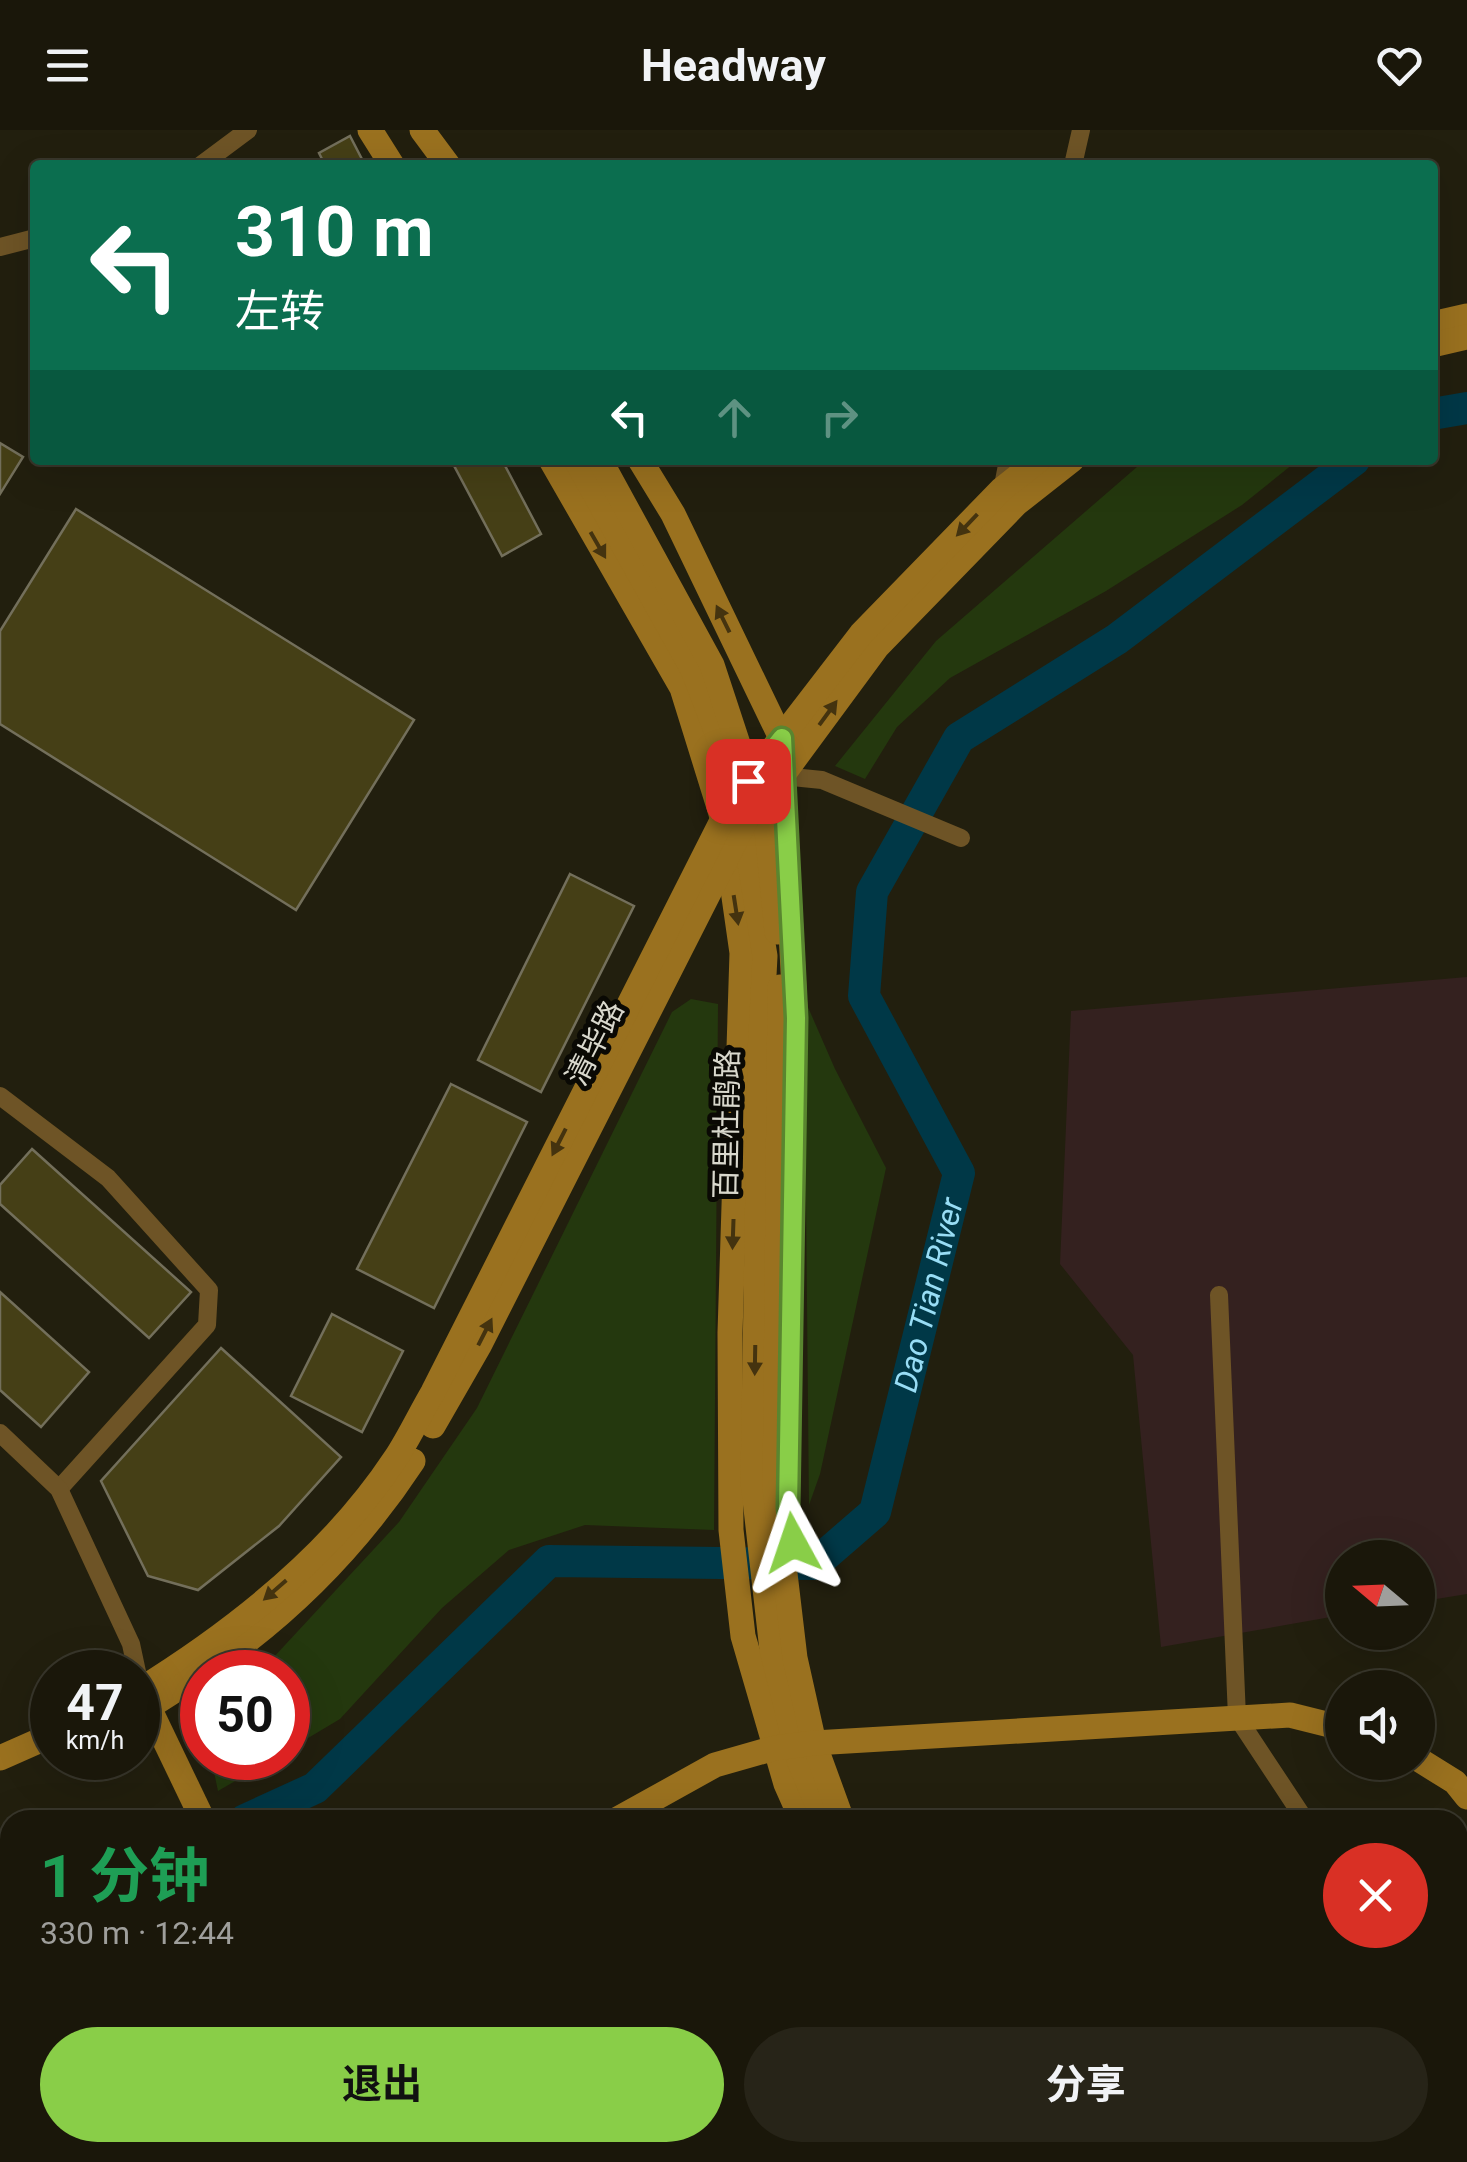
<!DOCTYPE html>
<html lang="zh">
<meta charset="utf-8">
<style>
body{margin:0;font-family:Roboto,"Noto Sans SC",sans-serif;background:#272418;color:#f1f3f6;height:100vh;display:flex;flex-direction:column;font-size:38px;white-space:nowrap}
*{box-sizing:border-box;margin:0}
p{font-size:32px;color:#9f9f9c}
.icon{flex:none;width:55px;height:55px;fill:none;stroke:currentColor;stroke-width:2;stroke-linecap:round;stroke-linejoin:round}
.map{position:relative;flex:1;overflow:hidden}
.sheet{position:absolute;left:0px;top:1680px;width:1468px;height:352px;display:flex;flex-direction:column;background:#1a170a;border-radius:30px 30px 0 0;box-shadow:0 10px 40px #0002,0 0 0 2px #38362b}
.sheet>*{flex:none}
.top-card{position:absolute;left:30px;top:30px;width:1408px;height:305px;border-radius:10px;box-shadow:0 10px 40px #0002,0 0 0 2px #38362b;background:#0b6e4f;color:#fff;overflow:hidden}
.needle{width:65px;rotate:289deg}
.tools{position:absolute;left:1325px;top:1410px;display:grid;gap:20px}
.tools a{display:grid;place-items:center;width:110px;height:110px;border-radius:50%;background:#1a170a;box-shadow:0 10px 40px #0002,0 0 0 2px #38362b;font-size:50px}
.speed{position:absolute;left:30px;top:1520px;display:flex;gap:20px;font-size:50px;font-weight:700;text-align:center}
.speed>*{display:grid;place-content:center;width:130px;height:130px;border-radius:50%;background:#1a170a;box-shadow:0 10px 40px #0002,0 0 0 2px #38362b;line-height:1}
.speed small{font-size:25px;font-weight:400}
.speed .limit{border:15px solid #d22;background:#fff;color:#111}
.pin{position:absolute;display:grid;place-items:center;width:85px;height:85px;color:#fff;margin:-42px;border-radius:20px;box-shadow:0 5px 15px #0006}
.me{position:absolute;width:110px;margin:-55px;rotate:355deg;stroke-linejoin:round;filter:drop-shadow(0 0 8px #0008)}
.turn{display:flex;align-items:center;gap:35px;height:210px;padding:0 40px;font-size:45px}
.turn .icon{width:130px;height:130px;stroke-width:2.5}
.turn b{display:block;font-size:70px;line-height:85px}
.lanes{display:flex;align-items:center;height:95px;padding:0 40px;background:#0003;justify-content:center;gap:50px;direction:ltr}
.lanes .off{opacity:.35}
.round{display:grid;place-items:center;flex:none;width:105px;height:105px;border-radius:52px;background:#272418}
.head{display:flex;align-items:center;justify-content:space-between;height:170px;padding:0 40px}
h1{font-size:60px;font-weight:700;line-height:75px;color:#1e9e55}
.button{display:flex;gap:20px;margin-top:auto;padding:20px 40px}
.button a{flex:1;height:115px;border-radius:60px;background:#89ce48;color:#111;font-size:40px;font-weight:700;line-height:115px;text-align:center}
.button a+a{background:#272418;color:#f1f3f6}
header{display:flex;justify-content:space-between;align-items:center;height:130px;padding:0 40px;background:#1a170a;font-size:45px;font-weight:700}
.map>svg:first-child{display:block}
.education{fill:#34211f}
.green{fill:#24380e}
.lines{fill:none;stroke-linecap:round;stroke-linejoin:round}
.river{stroke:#003847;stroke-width:32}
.building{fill:#453f16;stroke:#736f5b;stroke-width:2.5}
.street{stroke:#6e5426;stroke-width:18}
.secondary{stroke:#9a711f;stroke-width:25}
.oneway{fill:#44330f}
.route-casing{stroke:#59862f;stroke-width:25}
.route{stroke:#89ce48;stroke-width:18}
.labels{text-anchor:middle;stroke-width:10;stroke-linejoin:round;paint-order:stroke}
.street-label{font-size:30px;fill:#d9d8cd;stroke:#0a0904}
.water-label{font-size:32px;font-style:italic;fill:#98ddf5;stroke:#0a0904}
</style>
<header><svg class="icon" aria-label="menu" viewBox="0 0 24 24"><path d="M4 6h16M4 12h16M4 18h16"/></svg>Headway<svg class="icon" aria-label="heart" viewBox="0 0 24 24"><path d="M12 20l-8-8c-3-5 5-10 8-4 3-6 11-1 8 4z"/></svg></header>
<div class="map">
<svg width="1467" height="2032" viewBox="0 0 1467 2032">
<rect width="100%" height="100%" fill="#221f0e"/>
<path class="education" d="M1467,847V1464L1418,1472V1428H1342V1485L1161,1517L1133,1225L1060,1134L1071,881Z"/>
<g class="green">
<path d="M1145,330H1298L1242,375L1106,461L950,548L897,597L865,649L835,636L936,511Z"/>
<path d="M804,868L835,939L886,1038L820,1344L809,1375Z"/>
<path d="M691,869L718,874L714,1400L585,1395L509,1420L442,1478L340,1589L288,1620V1542H260L399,1392L477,1278L672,882Z"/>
<path d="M211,1628H275L218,1661Z"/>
</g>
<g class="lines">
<g class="river">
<path d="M1432,284L1467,278"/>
<path id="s1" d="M245,1690L315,1658L549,1431L815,1434L875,1382L959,1043L864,866L872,762L959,608L1117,509L1354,330"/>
<path d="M0,1777L10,1776"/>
</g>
</g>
<g class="building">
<path d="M350,6L365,35H325L319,23Z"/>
<path d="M0,313L23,327L0,364Z"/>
<path d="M451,330H502L541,404L502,426Z"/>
<path d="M76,379L414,590L296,780L0,594V501Z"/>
<path d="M570,744L634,776L541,962L478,930Z"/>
<path d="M451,954L527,992L434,1178L357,1139Z"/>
<path d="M32,1019L191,1162L149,1208L0,1074V1055Z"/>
<path d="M0,1162L89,1242L41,1297L0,1260Z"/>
<path d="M332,1184L403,1221L362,1302L291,1266Z"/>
<path d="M221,1218L341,1327L279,1396L198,1460L148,1446L101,1351Z"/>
</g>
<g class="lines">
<g class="street">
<path d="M201,35L248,0"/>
<path d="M1073,35L1081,0"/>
<path d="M0,117L35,108"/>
<path d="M1002,361L1008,330"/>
<path d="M782,646L822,650L961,708"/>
<path d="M0,966L108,1048L209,1160L207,1195L59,1359"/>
<path d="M1219,1165L1237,1587L1305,1690"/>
<path d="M0,1303L59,1359L131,1514L137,1542"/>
<path d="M1458,1839L1467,1844"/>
<path d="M0,1880L10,1876"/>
<path d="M559,2032L560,2022"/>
<path d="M645,2032L646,2022"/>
</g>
<g class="secondary">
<path d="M370,0L392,35"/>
<path d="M422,0L448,35"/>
<path d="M1432,194L1467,186"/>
<path d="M1432,215L1467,207"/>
<path d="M551,330L682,558L723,690L742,823L730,1203L731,1400L743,1506L786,1654L802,1690"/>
<path d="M576,330L693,540L733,645L751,740L765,826L760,923L753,1352L772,1520L800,1633L824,1690"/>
<path d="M600,330L712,535L739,617"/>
<path d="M640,330L673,384L781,608L795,879"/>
<path d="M754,665L767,702L777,802"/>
<path d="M780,857L775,1359L795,1528L814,1613L842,1690"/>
<path d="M433,1296L479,1216L749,684L782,646L877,517L1016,374L1072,330"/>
<path d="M204,1542C288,1486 357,1416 413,1331"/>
<path d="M140,1559L203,1690"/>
<path d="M138,1561C235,1501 331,1426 395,1329C409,1308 420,1284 433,1262L731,673L861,504L1002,359L1039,330"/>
<path d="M138,1584L202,1543"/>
<path d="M0,1628L52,1605"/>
<path d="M1418,1629L1455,1652L1467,1667"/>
<path d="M616,1690L715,1635L775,1618L814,1613L1290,1585L1342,1598"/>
<path d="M985,2022L990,2032"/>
<path d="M1027,2022L1033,2032"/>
<path d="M1049,2022L1054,2032"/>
<path d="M0,2026L10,2021"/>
</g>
</g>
<defs><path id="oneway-solid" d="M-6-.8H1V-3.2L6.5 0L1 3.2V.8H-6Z" transform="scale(2.5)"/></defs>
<g class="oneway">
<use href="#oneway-solid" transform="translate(967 395) rotate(134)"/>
<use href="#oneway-solid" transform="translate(598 415) rotate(60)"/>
<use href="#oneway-solid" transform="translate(723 489) rotate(-116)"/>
<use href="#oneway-solid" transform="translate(828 583) rotate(-54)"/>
<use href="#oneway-solid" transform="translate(736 780) rotate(81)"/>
<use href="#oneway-solid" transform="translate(559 1012) rotate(117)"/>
<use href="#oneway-solid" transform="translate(733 1104) rotate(92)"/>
<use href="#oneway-solid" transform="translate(485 1202) rotate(-63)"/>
<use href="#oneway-solid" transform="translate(755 1230) rotate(91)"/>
<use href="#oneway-solid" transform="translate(275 1460) rotate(139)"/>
</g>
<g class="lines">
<defs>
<path id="route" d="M748,651L782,608L796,888L788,1378L793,1413"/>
</defs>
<use href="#route" class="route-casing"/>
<use href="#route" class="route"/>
</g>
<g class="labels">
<g class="street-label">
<text transform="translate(595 913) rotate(-63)" y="10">清毕路</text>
<text transform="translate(727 994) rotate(-89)" y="10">百里杜鹃路</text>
</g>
<g class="water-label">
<text dy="11" stroke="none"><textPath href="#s1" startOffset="972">Dao Tian River</textPath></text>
</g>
</g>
</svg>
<div class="tools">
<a><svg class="needle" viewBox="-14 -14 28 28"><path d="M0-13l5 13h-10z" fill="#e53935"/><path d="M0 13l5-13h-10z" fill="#9f9f9c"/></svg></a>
<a><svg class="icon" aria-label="sound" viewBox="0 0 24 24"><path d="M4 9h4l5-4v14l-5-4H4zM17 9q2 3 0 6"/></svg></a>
</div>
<div class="speed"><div>47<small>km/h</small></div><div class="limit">50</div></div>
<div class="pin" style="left:748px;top:651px;background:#d93025"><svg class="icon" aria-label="arrive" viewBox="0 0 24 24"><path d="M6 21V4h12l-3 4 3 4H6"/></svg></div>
<svg class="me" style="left:793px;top:1413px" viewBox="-20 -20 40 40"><path d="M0-17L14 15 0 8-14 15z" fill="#89ce48" stroke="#fff" stroke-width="4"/></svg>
<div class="top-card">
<div class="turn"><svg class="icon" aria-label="left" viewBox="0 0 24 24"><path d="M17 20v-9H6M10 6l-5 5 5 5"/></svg><div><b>310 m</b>左转</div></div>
<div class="lanes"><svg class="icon" aria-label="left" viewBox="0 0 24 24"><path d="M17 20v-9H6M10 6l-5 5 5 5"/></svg><svg class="icon off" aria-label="ahead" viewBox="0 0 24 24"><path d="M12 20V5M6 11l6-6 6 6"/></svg><svg class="icon off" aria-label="right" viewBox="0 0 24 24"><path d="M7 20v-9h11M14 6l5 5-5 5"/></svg></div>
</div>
<section class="sheet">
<div class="head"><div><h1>1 分钟</h1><p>330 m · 12:44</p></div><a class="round" style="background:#d93025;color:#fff"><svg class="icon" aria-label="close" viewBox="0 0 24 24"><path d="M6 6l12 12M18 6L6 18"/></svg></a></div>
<div class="button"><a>退出</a><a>分享</a></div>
</section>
</div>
